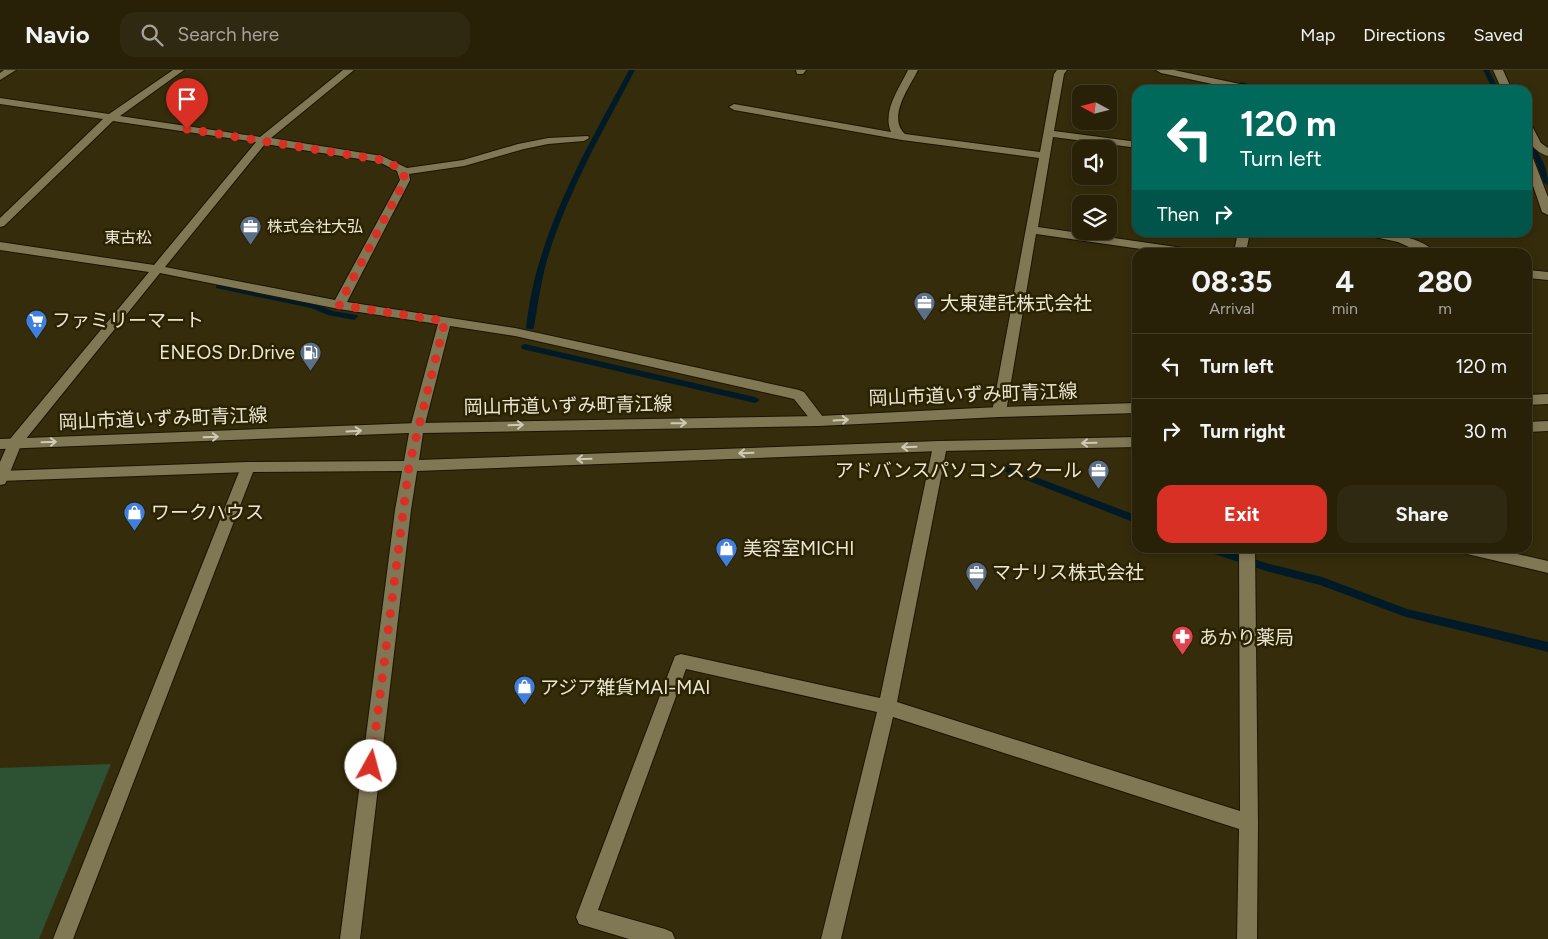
<!DOCTYPE html>
<meta charset="utf-8">
<style>
body{margin:0;font-family:Figtree,"Noto Sans JP",sans-serif;background:#302912;color:#f1f3f6;height:100vh;display:flex;flex-direction:column;font-size:19px;white-space:nowrap}
*{box-sizing:border-box;margin:0}
p{font-size:16px;color:#a5a39c}
.icon{flex:none;width:28px;height:28px;fill:none;stroke:currentColor;stroke-width:2;stroke-linecap:round;stroke-linejoin:round}
.map{position:relative;flex:1;overflow:hidden}
.drawer{position:absolute;left:1132px;top:178px;width:400px;height:305px;display:flex;flex-direction:column;background:#282108;border-radius:15px;box-shadow:0 2px 8px #0003,0 0 0 1px #443e29}
.drawer>*{flex:none}
.top-card{position:absolute;left:1132px;top:15px;width:400px;height:152px;border-radius:15px;box-shadow:0 2px 8px #0003,0 0 0 1px #443e29;background:#00695c;color:#fff;overflow:hidden}
.needle{width:32px;rotate:277deg}
.fabs{position:absolute;left:1072px;top:15px;display:grid;gap:10px}
.fabs a{display:grid;place-items:center;width:45px;height:45px;border-radius:10px;background:#282108;box-shadow:0 2px 8px #0003,0 0 0 1px #443e29;font-size:25px}
.pin{position:absolute;display:grid;place-items:center;width:42px;height:42px;color:#fff;margin:-51px -21px;border-radius:50% 50% 50% 0;rotate:-45deg;box-shadow:0 0 5px #0007}
.pin .icon{rotate:45deg}
.me{position:absolute;width:55px;margin:-28px;rotate:7deg;stroke-linejoin:round;filter:drop-shadow(0 0 4px #0008)}
.turn{display:flex;align-items:center;gap:18px;height:105px;padding:0 25px;font-size:22px}
.turn .icon{width:65px;height:65px;stroke-width:2.5}
.turn b{display:block;font-size:35px;line-height:42px}
.then{display:flex;align-items:center;height:48px;padding:0 25px;background:#0003;gap:10px;font-size:19px}
.eta{display:flex;justify-content:space-evenly;align-items:center;height:85px;text-align:center}
.eta b{font-size:30px;font-weight:700;line-height:35px}
.primary-button{display:flex;gap:10px;margin-top:auto;padding:10px 25px}
.primary-button a{flex:1;height:58px;border-radius:15px;background:#d93025;color:#fff;font-size:20px;font-weight:700;line-height:58px;text-align:center}
.primary-button a+a{background:#302912;color:#f1f3f6}
ul{padding:0;list-style:none}
li{display:flex;align-items:center;gap:15px;height:65px;padding:0 25px;border-top:1px solid #443e29}
li div{flex:1}
li b{display:block;font-size:19px}
li em{font-style:normal}
header{display:flex;align-items:center;gap:30px;box-sizing:border-box;height:70px;padding:0 25px;background:#282108;border-bottom:1px solid #443e29}
header strong{font-size:24px}
nav{display:flex;gap:28px;margin-inline-start:auto;font-size:18px}
.search{width:350px;height:45px;background:#302912;display:flex;align-items:center;gap:12px;box-sizing:border-box;padding:0 18px;border-radius:15px;color:#a5a39c;font-size:19px}
.map>svg:first-child{display:block}
.green{fill:#2c5233}
.lines{fill:none;stroke-linecap:round;stroke-linejoin:round}
.stream{fill:#001b27;fill-rule:evenodd}
.street-casing{stroke:#1b1500;stroke-width:2}
.secondary-casing{stroke:#1b1500;stroke-width:2}
.street{fill:#807755;fill-rule:evenodd}
.secondary{fill:#807755;fill-rule:evenodd}
.oneway{stroke:#d0cab4}
.route{stroke:#d93025;stroke-width:9;stroke-dasharray:0 16.2}
.labels{text-anchor:middle;stroke-width:5;stroke-linejoin:round;paint-order:stroke}
.far-poi-label{font-size:16px;fill:#ebe6d4;stroke:#2b2202;text-anchor:start}
.far-neighbourhood-label{font-size:16px;fill:#ebe6d4;stroke:#2b2202}
.poi-label{font-size:19px;fill:#ebe6d4;stroke:#2b2202;text-anchor:start}
.street-label{font-size:19px;fill:#ebe6d4;stroke:#2b2202}
</style>
<header>
<strong>Navio</strong>
<div class="search"><svg class="icon" aria-label="search" viewBox="0 0 24 24"><circle cx="10" cy="10" r="6"/><path d="M15 15l6 6"/></svg>Search here</div>
<nav><a>Map</a><a>Directions</a><a>Saved</a></nav>
</header>
<div class="map">
<svg width="1548" height="869" viewBox="0 0 1548 869">
<rect width="100%" height="100%" fill="#352c0b"/>
<path class="green" d="M111,694L39,869H0V698Z"/>
<g class="lines">
<g class="stream">
<path d="M629,0H635C603,61 567,123 547,190C541,212 538,234 534,257L533,259H527L526,257C529,234 533,212 540,190C560,123 596,61 629,0Z"/>
<path d="M1483,0H1489L1499,20H1493Z"/>
<path d="M1241,12L1260,17L1261,18L1258,20L1239,15L1238,14Z"/>
<path d="M1528,71L1530,72C1541,86 1548,97 1548,115L1544,113L1534,87L1528,77Z"/>
<path d="M1427,162H1435L1436,165L1432,167H1429Z"/>
<path d="M216,214H219L313,233L333,241L357,245L358,247L354,250L328,245L311,238L216,218Z"/>
<path d="M525,274L755,327L760,330L755,333L522,279L521,277L522,275Z"/>
<path d="M1004,395L1138,446V454L1001,400L999,398L1001,396Z"/>
<path d="M1204,478H1220L1266,493L1322,507L1407,539L1548,572V582L1406,547L1320,515L1266,501L1205,481Z"/>
</g>
<defs>
<g id="street">
<path d="M4,0H16L0,10V3Z"/>
<path d="M173,0H184L120,46L260,67L343,0H354L271,68L382,86L407,98L463,90L518,74L548,68L588,66L589,68L584,71L548,74L524,79L464,96L409,104L410,110L347,232L515,258L799,320L804,322L826,351L824,354H814L794,329L515,266L450,256L424,358L422,361H412L410,358L438,254L339,239L160,203L21,375L7,410L5,414L0,415V392L10,369L149,202L0,180V172L154,195L256,72L113,51L4,156L0,157V148L103,49L0,34V28L109,44ZM265,74L379,92L397,101L400,110L335,230L165,197Z"/>
<path d="M796,0H806L803,4H797Z"/>
<path d="M908,0H918C909,18 887,47 905,64L1040,82L1054,4L1057,0H1067L1064,4L1054,61L1138,72V78L1053,67L1038,157L1183,178L1189,182H1162L1036,164L1006,342L1004,345H994L992,342L1039,88L902,70L734,40L729,37L734,34L891,62C882,41 899,19 908,0Z"/>
<path d="M1156,0H1174L1254,17L1259,20H1240L1161,3Z"/>
<path d="M1493,0H1503L1512,20H1502Z"/>
<path d="M1528,55L1532,56L1541,73L1548,78V86C1533,82 1526,69 1528,55Z"/>
<path d="M1528,85L1533,88L1548,127V145L1542,142L1528,101Z"/>
<path d="M1238,162H1250L1246,182H1234Z"/>
<path d="M1360,162C1381,162 1419,165 1435,182H1420L1398,172L1365,165Z"/>
<path d="M1528,200L1548,202V210L1528,208Z"/>
<path d="M940,371L945,372L947,376L897,632L1240,741L1239,478H1255L1258,753L1257,869H1237L1239,759L893,647L841,869H821L877,642L686,599L598,840L665,859L672,862L675,869H629L579,854L576,847L675,586L681,584L880,628L933,376L935,372Z"/>
<path d="M248,392L253,393L255,397L73,869H53L241,397L243,393Z"/>
<path d="M1459,478H1491L1548,491V503L1467,484L1462,482Z"/>
</g>
<g id="secondary">
<path d="M1548,324V334L1528,335V325Z"/>
<path d="M1138,333V343L999,347L819,356L423,363L419,390L940,371L1138,367V377L940,381L417,401L411,440L360,869H340L395,440L402,401L248,402L0,411V401L248,392L404,391L409,363L0,379V369L417,353L819,346L999,337Z"/>
<path d="M1548,351V361L1528,362V352Z"/>
</g>
</defs>
<use href="#street" class="street-casing"/>
<use href="#secondary" class="secondary-casing"/>
<use href="#street" class="street"/>
<use href="#secondary" class="secondary"/>
</g>
<defs><path id="oneway-shaft" d="M-6 0H5M1.5-3L5.5 0L1.5 3" fill="none" stroke-width="1.6" stroke-linecap="round" stroke-linejoin="round" transform="scale(1.25)"/></defs>
<g class="oneway">
<use href="#oneway-shaft" transform="translate(841 350) rotate(-3)"/>
<use href="#oneway-shaft" transform="translate(679 353) rotate(-1)"/>
<use href="#oneway-shaft" transform="translate(516 355) rotate(-2)"/>
<use href="#oneway-shaft" transform="translate(354 361) rotate(-3)"/>
<use href="#oneway-shaft" transform="translate(211 367) rotate(-2)"/>
<use href="#oneway-shaft" transform="translate(49 372) rotate(-2)"/>
<use href="#oneway-shaft" transform="translate(1089 373) rotate(179)"/>
<use href="#oneway-shaft" transform="translate(909 377) rotate(178)"/>
<use href="#oneway-shaft" transform="translate(746 383) rotate(178)"/>
<use href="#oneway-shaft" transform="translate(584 389) rotate(178)"/>
</g>
<g class="lines">
<path class="route" d="M187,59L382,90L402,99L405,110L339,235L445,251L409,396L371,696"/>
</g>
<defs>
<symbol id="office-pin" viewBox="-11 -11 22 30"><path d="M0 17L-7.5 6A9.5 9.5 0 1 1 7.5 6Z" fill="#5c6f8a" stroke="#2b2202"/><path d="M-6-3h4V-5.5h4V-3h4V5H-6ZM-1-4.5V-3h2v-1.5ZM-6 0V1H6V0Z" fill="#fff"/></symbol>
<symbol id="supermarket-pin" viewBox="-11 -11 22 30"><path d="M0 17L-7.5 6A9.5 9.5 0 1 1 7.5 6Z" fill="#3f7fe0" stroke="#2b2202"/><path d="M-6-5.5h2.5l.6 2H6L4.5 2H-2.5L-4.4-4H-6ZM-1.5 3.2a1.3 1.3 0 1 0 .1 0ZM3 3.2a1.3 1.3 0 1 0 .1 0Z" fill="#fff"/></symbol>
<symbol id="fuel-pin" viewBox="-11 -11 22 30"><path d="M0 17L-7.5 6A9.5 9.5 0 1 1 7.5 6Z" fill="#5c6f8a" stroke="#2b2202"/><path d="M-5.5-6h7V0h2V4h1.3V-2.5L3-4.5l.8-.8L6-3V5H2.5V1h-1V6h-7ZM-4.2-4.7v3.2H.2V-4.7Z" fill="#fff"/></symbol>
<symbol id="shop-pin" viewBox="-11 -11 22 30"><path d="M0 17L-7.5 6A9.5 9.5 0 1 1 7.5 6Z" fill="#3f7fe0" stroke="#2b2202"/><path d="M-5-2.5h2.3a2.7 3.5 0 0 1 5.4 0H5L5.5 6h-11ZM-1.5-2.5h3a1.5 2.3 0 0 0-3 0Z" fill="#fff"/></symbol>
<symbol id="pharmacy-pin" viewBox="-11 -11 22 30"><path d="M0 17L-7.5 6A9.5 9.5 0 1 1 7.5 6Z" fill="#e0444e" stroke="#2b2202"/><path d="M-2-6h4v4h4v4h-4v4h-4v-4h-4v-4h4Z" fill="#fff"/></symbol>
</defs>
<g fill-rule="evenodd">
<use href="#office-pin" x="238" y="144" width="25" height="34"/>
<use href="#office-pin" x="912" y="220" width="25" height="34"/>
<use href="#supermarket-pin" x="24" y="238" width="25" height="34"/>
<use href="#fuel-pin" x="298" y="270" width="25" height="34"/>
<use href="#office-pin" x="1086" y="388" width="25" height="34"/>
<use href="#shop-pin" x="122" y="430" width="25" height="34"/>
<use href="#shop-pin" x="714" y="466" width="25" height="34"/>
<use href="#office-pin" x="964" y="490" width="25" height="34"/>
<use href="#pharmacy-pin" x="1170" y="554" width="25" height="34"/>
<use href="#shop-pin" x="512" y="604" width="25" height="34"/>
</g>
<g class="labels">
<g class="far-poi-label">
<text x="267" y="162">株式会社大弘</text>
</g>
<g class="far-neighbourhood-label">
<text x="128" y="173">東古松</text>
</g>
<g class="poi-label">
<text x="940" y="240">大東建託株式会社</text>
<text x="52" y="257">ファミリーマート</text>
<text x="295" y="289" text-anchor="end">ENEOS Dr.Drive</text>
<text x="1082" y="407" text-anchor="end">アドバンスパソコンスクール</text>
<text x="151" y="449">ワークハウス</text>
<text x="743" y="485">美容室MICHI</text>
<text x="992" y="509">マナリス株式会社</text>
<text x="1199" y="574">あかり薬局</text>
<text x="540" y="624">アジア雑貨MAI-MAI</text>
</g>
<g class="street-label">
<text transform="translate(973 324) rotate(-2)" y="7">岡山市道いずみ町青江線</text>
<text transform="translate(568 335) rotate(-1)" y="7">岡山市道いずみ町青江線</text>
<text transform="translate(163 348) rotate(-2)" y="7">岡山市道いずみ町青江線</text>
</g>
</g>
</svg>
<div class="fabs">
<a><svg class="needle" viewBox="-14 -14 28 28"><path d="M0-13l5 13h-10z" fill="#e53935"/><path d="M0 13l5-13h-10z" fill="#a5a39c"/></svg></a>
<a><svg class="icon" aria-label="sound" viewBox="0 0 24 24"><path d="M4 9h4l5-4v14l-5-4H4zM17 9q2 3 0 6"/></svg></a>
<a><svg class="icon" aria-label="layers" viewBox="0 0 24 24"><path d="M12 4l9 5-9 5-9-5zM3 14l9 5 9-5"/></svg></a>
</div>
<div class="pin" style="left:187px;top:59px;background:#d93025"><svg class="icon" aria-label="arrive" viewBox="0 0 24 24"><path d="M6 21V4h12l-3 4 3 4H6"/></svg></div>
<svg class="me" style="left:371px;top:696px" viewBox="-20 -20 40 40"><circle r="19" fill="#fff"/><path d="M0-13L10 11 0 6-10 11z" fill="#d93025"/></svg>
<div class="top-card">
<div class="turn"><svg class="icon" aria-label="left" viewBox="0 0 24 24"><path d="M17 20v-9H6M10 6l-5 5 5 5"/></svg><div><b>120 m</b>Turn left</div></div>
<div class="then">Then<svg class="icon" aria-label="right" viewBox="0 0 24 24"><path d="M7 20v-9h11M14 6l5 5-5 5"/></svg></div>
</div>
<section class="drawer">
<div class="eta">
<div><b>08:35</b><p>Arrival</p></div>
<div><b>4</b><p>min</p></div>
<div><b>280</b><p>m</p></div>
</div>
<ul>
<li><svg class="icon" aria-label="left" viewBox="0 0 24 24"><path d="M17 20v-9H6M10 6l-5 5 5 5"/></svg><div><b>Turn left</b></div><em>120 m</em></li>
<li><svg class="icon" aria-label="right" viewBox="0 0 24 24"><path d="M7 20v-9h11M14 6l5 5-5 5"/></svg><div><b>Turn right</b></div><em>30 m</em></li>
</ul>
<div class="primary-button"><a>Exit</a><a>Share</a></div>
</section>
</div>
